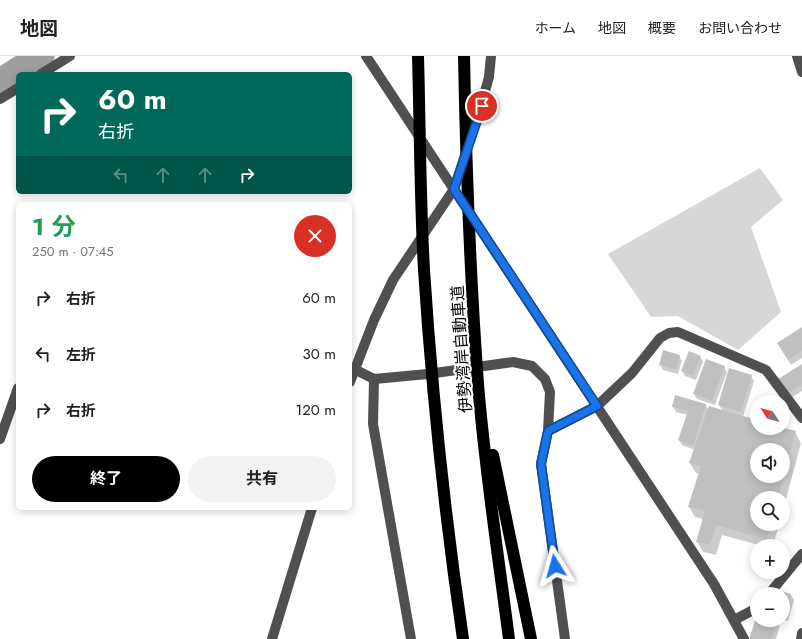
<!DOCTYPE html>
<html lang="ja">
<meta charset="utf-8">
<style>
body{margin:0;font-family:Jost,"Noto Sans JP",sans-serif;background:#f2f2f2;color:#222;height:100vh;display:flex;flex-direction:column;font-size:15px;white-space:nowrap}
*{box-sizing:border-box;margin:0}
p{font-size:13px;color:#767676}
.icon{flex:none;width:22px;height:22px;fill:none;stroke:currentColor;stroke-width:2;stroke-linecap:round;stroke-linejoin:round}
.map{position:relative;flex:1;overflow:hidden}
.drawer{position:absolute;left:16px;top:146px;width:336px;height:308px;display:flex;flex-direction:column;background:#fff;border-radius:6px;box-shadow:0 2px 10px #0003}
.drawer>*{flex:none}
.top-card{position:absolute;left:16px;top:16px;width:336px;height:122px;border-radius:6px;box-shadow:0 2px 10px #0003;background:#00695c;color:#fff;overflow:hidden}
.needle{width:26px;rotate:306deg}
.buttons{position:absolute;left:750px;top:339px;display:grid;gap:8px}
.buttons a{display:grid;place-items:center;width:40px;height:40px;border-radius:50%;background:#fff;box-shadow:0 2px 10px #0003;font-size:20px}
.pin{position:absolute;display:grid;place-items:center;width:34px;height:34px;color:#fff;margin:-17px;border:2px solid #fff;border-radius:50%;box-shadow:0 1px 4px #0007}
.me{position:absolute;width:44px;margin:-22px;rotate:352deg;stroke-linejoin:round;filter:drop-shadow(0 0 3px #0008)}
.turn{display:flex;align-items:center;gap:14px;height:84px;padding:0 16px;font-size:18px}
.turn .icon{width:52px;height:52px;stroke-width:2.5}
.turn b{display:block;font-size:28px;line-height:34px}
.lanes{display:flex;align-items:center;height:38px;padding:0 16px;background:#0003;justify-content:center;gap:20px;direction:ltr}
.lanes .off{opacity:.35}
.round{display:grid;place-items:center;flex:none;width:42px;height:42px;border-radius:21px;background:#f2f2f2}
.head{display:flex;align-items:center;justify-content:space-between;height:68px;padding:0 16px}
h1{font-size:24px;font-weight:700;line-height:30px;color:#1e9e55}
.button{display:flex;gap:8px;margin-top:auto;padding:8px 16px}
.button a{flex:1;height:46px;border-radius:24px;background:#000;color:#fff;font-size:16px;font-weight:700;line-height:46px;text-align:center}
.button a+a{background:#f2f2f2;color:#222}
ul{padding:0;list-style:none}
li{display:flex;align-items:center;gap:12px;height:56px;padding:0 16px}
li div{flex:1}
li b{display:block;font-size:15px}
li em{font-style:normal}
header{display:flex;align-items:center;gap:24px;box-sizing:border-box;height:56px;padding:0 20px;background:#fff;border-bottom:1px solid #e0e0e0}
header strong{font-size:19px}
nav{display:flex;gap:22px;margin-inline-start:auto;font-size:14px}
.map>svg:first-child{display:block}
.green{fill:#d7d7d7}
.shadow{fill:#0003;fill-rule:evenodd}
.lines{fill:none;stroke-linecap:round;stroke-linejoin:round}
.river{stroke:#9e9e9e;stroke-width:27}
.building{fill:#c0c0c0;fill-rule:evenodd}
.minor{stroke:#505050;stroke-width:10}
.highway{stroke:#000;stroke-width:12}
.route-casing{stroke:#114b97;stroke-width:10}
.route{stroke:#1a73e8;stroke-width:7}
.labels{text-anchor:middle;stroke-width:4;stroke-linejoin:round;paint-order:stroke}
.street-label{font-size:16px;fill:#000;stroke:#fff}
</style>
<header>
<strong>地図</strong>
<nav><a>ホーム</a><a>地図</a><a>概要</a><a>お問い合わせ</a></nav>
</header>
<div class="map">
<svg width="802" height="583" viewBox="0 0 802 583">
<rect width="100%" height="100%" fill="#fff"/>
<path class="green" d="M760,112L783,144L751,171L781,256L738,294L678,260L651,261L608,198Z"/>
<g class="shadow">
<path d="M802,272V302L791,309L778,287Z"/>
<path d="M679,300L682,305L678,318L663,314L660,308Z"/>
<path d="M700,300L703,306L696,324L685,320L682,315Z"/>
<path d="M802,309V335L791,342L779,323Z"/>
<path d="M724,311L727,316L715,349L697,343L694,338Z"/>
<path d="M751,320L754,325L743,361L757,365V372H780L795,376L801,387L783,454V442H757V468H779L773,490H763L722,479L716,499L703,496L697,485L703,463L695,461L689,451L699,418L696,417L690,407L695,394L682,389L679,384L688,359L676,356L673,350L676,340L706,349L709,355H723L719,349ZM757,394H783V420H757Z"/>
<path d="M778,536L791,539L794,544L788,565L783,564V538H778Z"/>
<path d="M757,561V564H778L780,569L776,583H750Z"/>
</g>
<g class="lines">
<path class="river" d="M0,26L41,0"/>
</g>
<g class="building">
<path d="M802,271V295L788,304L777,287Z"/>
<path d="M663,294L680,299L676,313L659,309Z"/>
<path d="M689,295L701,300L693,319L681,315Z"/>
<path d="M706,303L725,310L712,345L693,338Z"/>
<path d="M802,308V328L787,338L778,323Z"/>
<path d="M729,312L752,319L741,356L718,349Z"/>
<path d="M675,339L706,348L693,390L678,384L688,355L672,351Z"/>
<path d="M709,350L757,364V372H784L796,375L778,442H757V468H771L767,483L716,469L710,489L696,486L705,455L688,451L701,410L689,407ZM757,394H783V420H757Z"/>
<path d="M778,534L791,538L785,560H783V538H777Z"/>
<path d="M757,559V564H778L772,583H749Z"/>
</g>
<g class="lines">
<g class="minor">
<path d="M366,0L714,528L744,583"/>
<path d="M797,0L802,16"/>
<path d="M41,18L70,0"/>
<path d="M0,43L18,32"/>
<path d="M354,313L374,323L428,318L513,306L532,310L545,323L550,336L548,375L541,408L565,583"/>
<path d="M374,323L373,368L411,583"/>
<path d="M350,326L374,264L393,224L454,133L481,50L489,21L491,0"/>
<path d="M548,375L597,350L632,317L660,282L669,277L678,276L766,314L802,362"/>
<path d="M0,383L18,332"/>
<path d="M769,538L802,498"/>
<path d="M734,564L757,552"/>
<path d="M272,583L312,452"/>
<path d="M801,583L802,577"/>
</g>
<g class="highway">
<path d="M418,0C420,71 420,143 424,214C432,337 445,461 463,583"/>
<path d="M464,0C466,110 470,219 478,328C485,414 498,498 509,583"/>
<path d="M493,399L531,583"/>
</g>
</g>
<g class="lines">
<defs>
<path id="route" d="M482,50L454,133L597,350L548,375L541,408L555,510"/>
</defs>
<use href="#route" class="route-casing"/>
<use href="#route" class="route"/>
</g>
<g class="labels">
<g class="street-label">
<text transform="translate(461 293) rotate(-94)" y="6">伊勢湾岸自動車道</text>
</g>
</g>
</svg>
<div class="buttons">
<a><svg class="needle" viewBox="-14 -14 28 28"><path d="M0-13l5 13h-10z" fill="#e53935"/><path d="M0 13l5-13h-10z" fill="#767676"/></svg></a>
<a><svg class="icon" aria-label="sound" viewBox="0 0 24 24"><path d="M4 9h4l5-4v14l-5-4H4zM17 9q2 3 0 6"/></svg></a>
<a><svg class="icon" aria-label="search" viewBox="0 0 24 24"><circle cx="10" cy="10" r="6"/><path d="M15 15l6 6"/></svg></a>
<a>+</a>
<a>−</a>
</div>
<div class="pin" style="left:482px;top:50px;background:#d93025"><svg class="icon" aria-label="arrive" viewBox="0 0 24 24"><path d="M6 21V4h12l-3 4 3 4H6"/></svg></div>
<svg class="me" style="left:555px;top:510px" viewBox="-20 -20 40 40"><path d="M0-17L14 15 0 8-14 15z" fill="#1a73e8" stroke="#fff" stroke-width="4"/></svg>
<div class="top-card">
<div class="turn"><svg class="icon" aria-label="right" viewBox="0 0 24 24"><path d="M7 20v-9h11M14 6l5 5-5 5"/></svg><div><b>60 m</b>右折</div></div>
<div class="lanes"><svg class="icon off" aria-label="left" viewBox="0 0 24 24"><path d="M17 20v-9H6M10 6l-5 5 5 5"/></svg><svg class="icon off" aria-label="ahead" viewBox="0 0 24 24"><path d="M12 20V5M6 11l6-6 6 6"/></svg><svg class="icon off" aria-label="ahead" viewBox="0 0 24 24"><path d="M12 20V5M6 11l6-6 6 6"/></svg><svg class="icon" aria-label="right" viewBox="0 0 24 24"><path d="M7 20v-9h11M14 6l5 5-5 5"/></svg></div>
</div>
<section class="drawer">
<div class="head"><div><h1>1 分</h1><p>250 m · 07:45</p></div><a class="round" style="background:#d93025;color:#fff"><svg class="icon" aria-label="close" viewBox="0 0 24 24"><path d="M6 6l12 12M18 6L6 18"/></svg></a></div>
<ul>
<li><svg class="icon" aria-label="right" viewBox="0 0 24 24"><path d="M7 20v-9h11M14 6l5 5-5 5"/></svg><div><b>右折</b></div><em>60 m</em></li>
<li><svg class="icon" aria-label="left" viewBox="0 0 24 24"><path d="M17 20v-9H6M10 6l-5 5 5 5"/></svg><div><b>左折</b></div><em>30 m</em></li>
<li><svg class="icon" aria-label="right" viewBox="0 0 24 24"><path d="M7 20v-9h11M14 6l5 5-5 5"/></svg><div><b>右折</b></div><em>120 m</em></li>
</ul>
<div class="button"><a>終了</a><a>共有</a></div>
</section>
</div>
